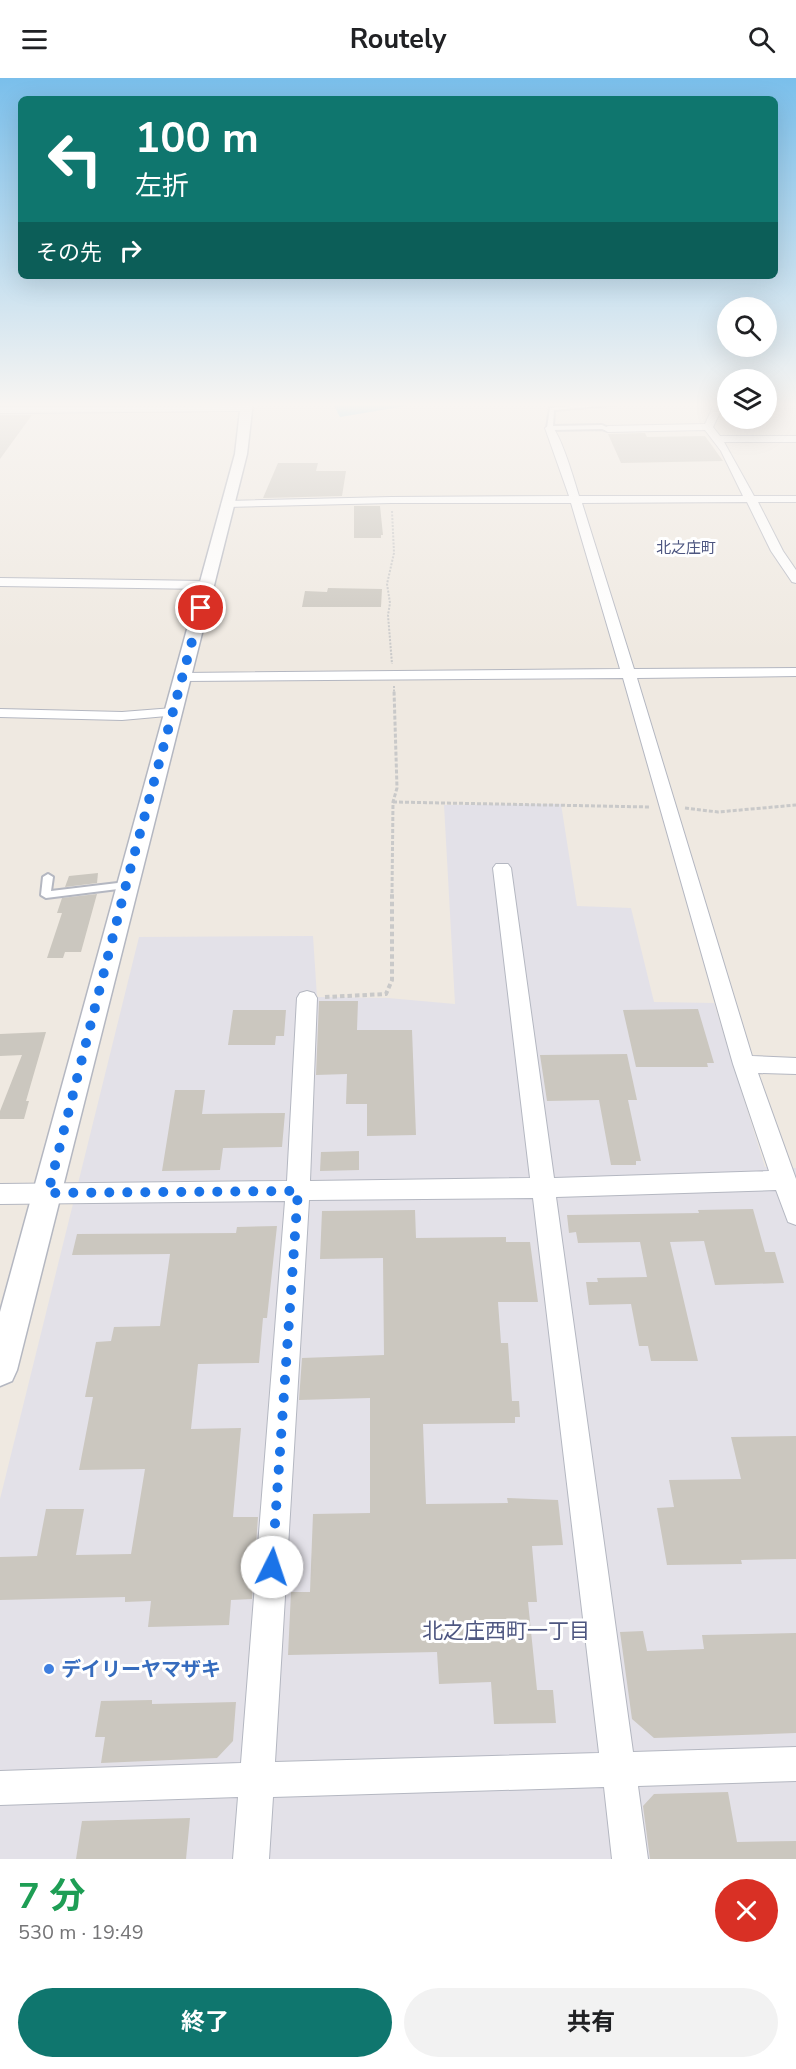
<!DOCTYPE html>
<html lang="ja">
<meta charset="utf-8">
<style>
body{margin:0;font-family:"Nunito Sans","Noto Sans JP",sans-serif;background:#f2f2f2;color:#202124;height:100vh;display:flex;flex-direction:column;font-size:22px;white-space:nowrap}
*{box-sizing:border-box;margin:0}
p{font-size:20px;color:#757577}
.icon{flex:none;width:33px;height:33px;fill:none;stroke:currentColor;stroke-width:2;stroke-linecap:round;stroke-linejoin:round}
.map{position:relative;height:1781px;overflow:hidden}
.drawer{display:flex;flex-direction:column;background:#fff;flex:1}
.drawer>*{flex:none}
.guide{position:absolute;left:18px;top:18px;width:760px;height:183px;border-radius:9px;box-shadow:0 6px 24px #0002;background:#0f766e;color:#fff;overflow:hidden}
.buttons{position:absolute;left:717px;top:219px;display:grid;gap:12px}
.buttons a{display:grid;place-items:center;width:60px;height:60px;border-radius:50%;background:#fff;box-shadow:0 6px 24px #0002;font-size:30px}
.pin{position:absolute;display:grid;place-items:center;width:51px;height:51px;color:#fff;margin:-26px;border:3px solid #fff;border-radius:50%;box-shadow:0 2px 6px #0007}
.me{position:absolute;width:66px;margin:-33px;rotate:4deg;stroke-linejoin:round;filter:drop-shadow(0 0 4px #0008)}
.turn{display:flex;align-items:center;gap:21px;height:126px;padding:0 18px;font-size:27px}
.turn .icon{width:78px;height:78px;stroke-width:2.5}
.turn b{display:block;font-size:42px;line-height:51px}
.then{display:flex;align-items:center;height:57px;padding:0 18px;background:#0003;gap:12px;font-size:22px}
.round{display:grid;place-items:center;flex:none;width:63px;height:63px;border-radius:32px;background:#f2f2f2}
.headline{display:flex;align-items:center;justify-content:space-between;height:102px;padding:0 18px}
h1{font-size:36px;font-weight:700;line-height:45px;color:#1e9e55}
.cta{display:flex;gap:12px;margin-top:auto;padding:12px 18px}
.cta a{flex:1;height:69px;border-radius:36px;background:#0f766e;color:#fff;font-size:24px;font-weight:700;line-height:69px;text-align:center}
.cta a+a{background:#f2f2f2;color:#202124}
header{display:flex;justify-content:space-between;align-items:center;height:78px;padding:0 18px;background:#fff;font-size:27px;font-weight:700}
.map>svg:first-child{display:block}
.industrial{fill:#e3e1e8}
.water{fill:#75cff0}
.building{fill:#cbc7bf}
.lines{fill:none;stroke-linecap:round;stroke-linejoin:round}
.service-casing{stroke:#b4b7c1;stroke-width:4}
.minor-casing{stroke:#b4b7c1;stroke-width:2}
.tertiary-casing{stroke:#b4b7c1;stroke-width:3}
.path-far2{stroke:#c9c9c9;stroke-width:2;stroke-dasharray:2 1.5;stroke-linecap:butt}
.path-far1{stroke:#c9c9c9;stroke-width:3;stroke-dasharray:4 2;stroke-linecap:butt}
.path{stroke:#c9c9c9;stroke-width:4;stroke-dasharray:4.5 3;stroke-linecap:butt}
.service{fill:#fff;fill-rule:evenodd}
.minor{fill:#fff;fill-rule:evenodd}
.tertiary{fill:#fff;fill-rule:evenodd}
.route{stroke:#1a73e8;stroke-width:10;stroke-dasharray:0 18}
.shop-dot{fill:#3f7fe0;stroke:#fff;stroke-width:2}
.labels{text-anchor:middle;stroke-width:6;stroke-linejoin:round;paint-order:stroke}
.far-neighbourhood-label{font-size:15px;fill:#4d5680;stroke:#fff}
.near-shop-label{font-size:20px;font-weight:bold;fill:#366cbe;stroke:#fff;text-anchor:start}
.near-neighbourhood-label{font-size:21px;fill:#4d5680;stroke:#fff}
</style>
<header><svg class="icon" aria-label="menu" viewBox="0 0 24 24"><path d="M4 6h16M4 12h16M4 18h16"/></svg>Routely<svg class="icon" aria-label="search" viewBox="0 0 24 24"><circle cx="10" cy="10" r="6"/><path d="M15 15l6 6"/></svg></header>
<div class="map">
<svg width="796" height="1781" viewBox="0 0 796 1781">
<rect width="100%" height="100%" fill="#efe9e1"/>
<path class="industrial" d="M561,726L577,828L631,830L654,924L714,925L765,1089L796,1090V1781H0V1421L139,859L313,858L317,919L388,920L455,926L444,727Z"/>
<path class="water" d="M332,324H430L340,339Z"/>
<g class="building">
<path d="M0,337H32L0,381Z"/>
<path d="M645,355L647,359L705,358L723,383L621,385L608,356Z"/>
<path d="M278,385H318L316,393H346L342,418L263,420Z"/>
<path d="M354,428H380L383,457H381V460H354Z"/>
<path d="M328,510L382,511L381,529H302L305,513L327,514Z"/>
<path d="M98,795L97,805L65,809L69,798Z"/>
<path d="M97,816L81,874H65L63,880H47L62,835H57L62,820Z"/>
<path d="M319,923H358L357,952H412L416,1057L367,1058V1026H346L347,996L316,997Z"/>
<path d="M698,931L714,985H707L708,989H636L623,932Z"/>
<path d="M233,932H286L284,958H276L275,967H228Z"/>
<path d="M46,954L26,1023H29L24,1041H0V1033L22,977L0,978V956Z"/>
<path d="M627,976L637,1022H628L641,1083H636V1087H611L599,1022L547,1023L540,977Z"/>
<path d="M175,1012H205L202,1036L285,1035L282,1069L223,1070L220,1092L162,1093Z"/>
<path d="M359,1073V1092L320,1093L321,1074Z"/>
<path d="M753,1131L765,1174H775L784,1205L715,1207L704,1163L670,1164L698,1283H651L648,1268H639L631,1226L589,1227L586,1204H598L597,1200L647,1199L640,1164L578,1165L576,1154L569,1155L567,1137L699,1135L698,1132Z"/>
<path d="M415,1132L416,1160L506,1159V1164H530L538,1224H498L501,1265H508L512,1323H519L520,1339H515V1345L423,1346L426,1426L508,1425L507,1420L558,1422L563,1467L532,1468L537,1524H528L537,1612H553L556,1645L494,1646L491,1604L439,1606L437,1574L288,1577L291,1514H310L313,1436L370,1435V1320L299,1322L302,1280L384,1277L383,1180L320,1181L322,1133Z"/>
<path d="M277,1148L267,1240H263L259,1285L198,1286L191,1351L241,1350L233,1439H258L252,1521L231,1522L229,1547L148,1549L151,1523L125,1524V1519L0,1522V1479L37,1478L46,1431H84L76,1477L131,1476L145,1391L79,1392L93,1319H85L96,1264L111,1263L114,1249L160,1248L170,1176L72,1177L77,1156L236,1155L237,1149Z"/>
<path d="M796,1358V1481L741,1482L742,1486L667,1487L657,1430L674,1429L669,1402L741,1401L731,1359Z"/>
<path d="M643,1553L647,1573L704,1571L702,1557L796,1555V1655L654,1660L632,1641L620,1554Z"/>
<path d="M152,1622V1626L236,1624L233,1663L217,1680L101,1685L105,1659H95L101,1623Z"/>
<path d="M728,1714L737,1764L796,1763V1781H650L643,1728L654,1716Z"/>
<path d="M190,1740L186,1781H76L82,1743Z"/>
</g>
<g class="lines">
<defs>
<g id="service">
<path d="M614,324H723L633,325L554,332L553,348L602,347L611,351L608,353L602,351L550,352L547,350L550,330Z"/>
<path d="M48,796L53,799L51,813L126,804L131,807L126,810L46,820L41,817L43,799Z"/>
</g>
<g id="minor">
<path d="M715,324H725L713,349L720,358H796V364H724L754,418H796V424H758L783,473L796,492V505L792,504L771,473L747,424L582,425L634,591L796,590V598L637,600L752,978L796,980V996L758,995L796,1101V1147L788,1144L776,1112L556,1119L633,1674L796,1669V1703L638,1708L648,1781H612L604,1709L273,1719L269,1781H233L238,1719L0,1727V1693L241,1685L285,1123L0,1126V1106L287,1103L297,920L300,915L307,913L314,915L317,920L310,1103L530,1100L493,790L496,786H508L511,790L554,1100L769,1093L733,986L623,600L183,603L176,599L183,595L620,591L571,425H391L227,429L221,426L227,423L391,419L569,418L545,350L550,347C560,352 575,405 579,418H743L721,373L705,352L608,354L603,351L608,348L705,346ZM533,1120L599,1675L275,1684L309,1122Z"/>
<path d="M249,328V332L246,333L0,335V329Z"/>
<path d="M0,500L207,503L213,507L207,511L0,508Z"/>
<path d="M173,630L178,631L180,634L178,637L122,642L0,639V631L122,634Z"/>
</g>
<path id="tertiary" d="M241,324H253L247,376L17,1292L12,1303L0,1308V1234L235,376Z"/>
</defs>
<use href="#service" class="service-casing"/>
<use href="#minor" class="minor-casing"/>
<use href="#tertiary" class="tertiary-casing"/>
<g class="path-far2">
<path d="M392,433L394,475L387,506L390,525L388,537L392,586"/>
<path d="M394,608V614"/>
</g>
<g class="path-far1">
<path d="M393,724L650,729"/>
<path d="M685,730L718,734L796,727"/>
<path d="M392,815L393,724L397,710L394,612"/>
</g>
<path class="path" d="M325,919L386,916L392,902V814"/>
<use href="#service" class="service"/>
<use href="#minor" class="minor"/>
<use href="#tertiary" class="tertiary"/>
</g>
<linearGradient id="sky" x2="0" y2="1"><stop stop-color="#7abfeb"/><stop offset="0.57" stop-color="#f8f5f2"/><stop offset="1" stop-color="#f8f5f2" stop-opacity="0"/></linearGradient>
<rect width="796" height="573" fill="url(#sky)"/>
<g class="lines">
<path class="route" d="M201,530L126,807L48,1115L298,1113L272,1489"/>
</g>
<circle class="shop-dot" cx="49" cy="1591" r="6"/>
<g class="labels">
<g class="far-neighbourhood-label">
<text x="686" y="475">北之庄町</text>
</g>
<g class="near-shop-label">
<text x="61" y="1598">デイリーヤマザキ</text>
</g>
<g class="near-neighbourhood-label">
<text x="506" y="1560">北之庄西町一丁目</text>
</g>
</g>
</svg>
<div class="buttons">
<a><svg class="icon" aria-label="search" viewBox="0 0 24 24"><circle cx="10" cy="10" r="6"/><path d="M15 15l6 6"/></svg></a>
<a><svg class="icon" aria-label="layers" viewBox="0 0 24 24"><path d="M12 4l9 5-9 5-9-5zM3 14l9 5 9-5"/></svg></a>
</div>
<div class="pin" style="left:201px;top:530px;background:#d93025"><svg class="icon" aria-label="arrive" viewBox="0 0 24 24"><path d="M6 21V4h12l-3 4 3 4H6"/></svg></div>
<svg class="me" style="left:272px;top:1489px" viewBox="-20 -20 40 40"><circle r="19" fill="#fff"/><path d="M0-13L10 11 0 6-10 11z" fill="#1a73e8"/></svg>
<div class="guide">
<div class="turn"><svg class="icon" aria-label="left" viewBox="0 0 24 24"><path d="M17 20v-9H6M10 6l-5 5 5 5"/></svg><div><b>100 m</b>左折</div></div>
<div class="then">その先<svg class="icon" aria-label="right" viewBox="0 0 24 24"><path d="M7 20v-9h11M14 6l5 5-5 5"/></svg></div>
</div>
</div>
<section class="drawer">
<div class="headline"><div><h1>7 分</h1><p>530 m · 19:49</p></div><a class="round" style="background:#d93025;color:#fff"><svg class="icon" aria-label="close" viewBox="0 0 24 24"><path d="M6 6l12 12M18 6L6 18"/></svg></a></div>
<div class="cta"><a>終了</a><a>共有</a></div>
</section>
